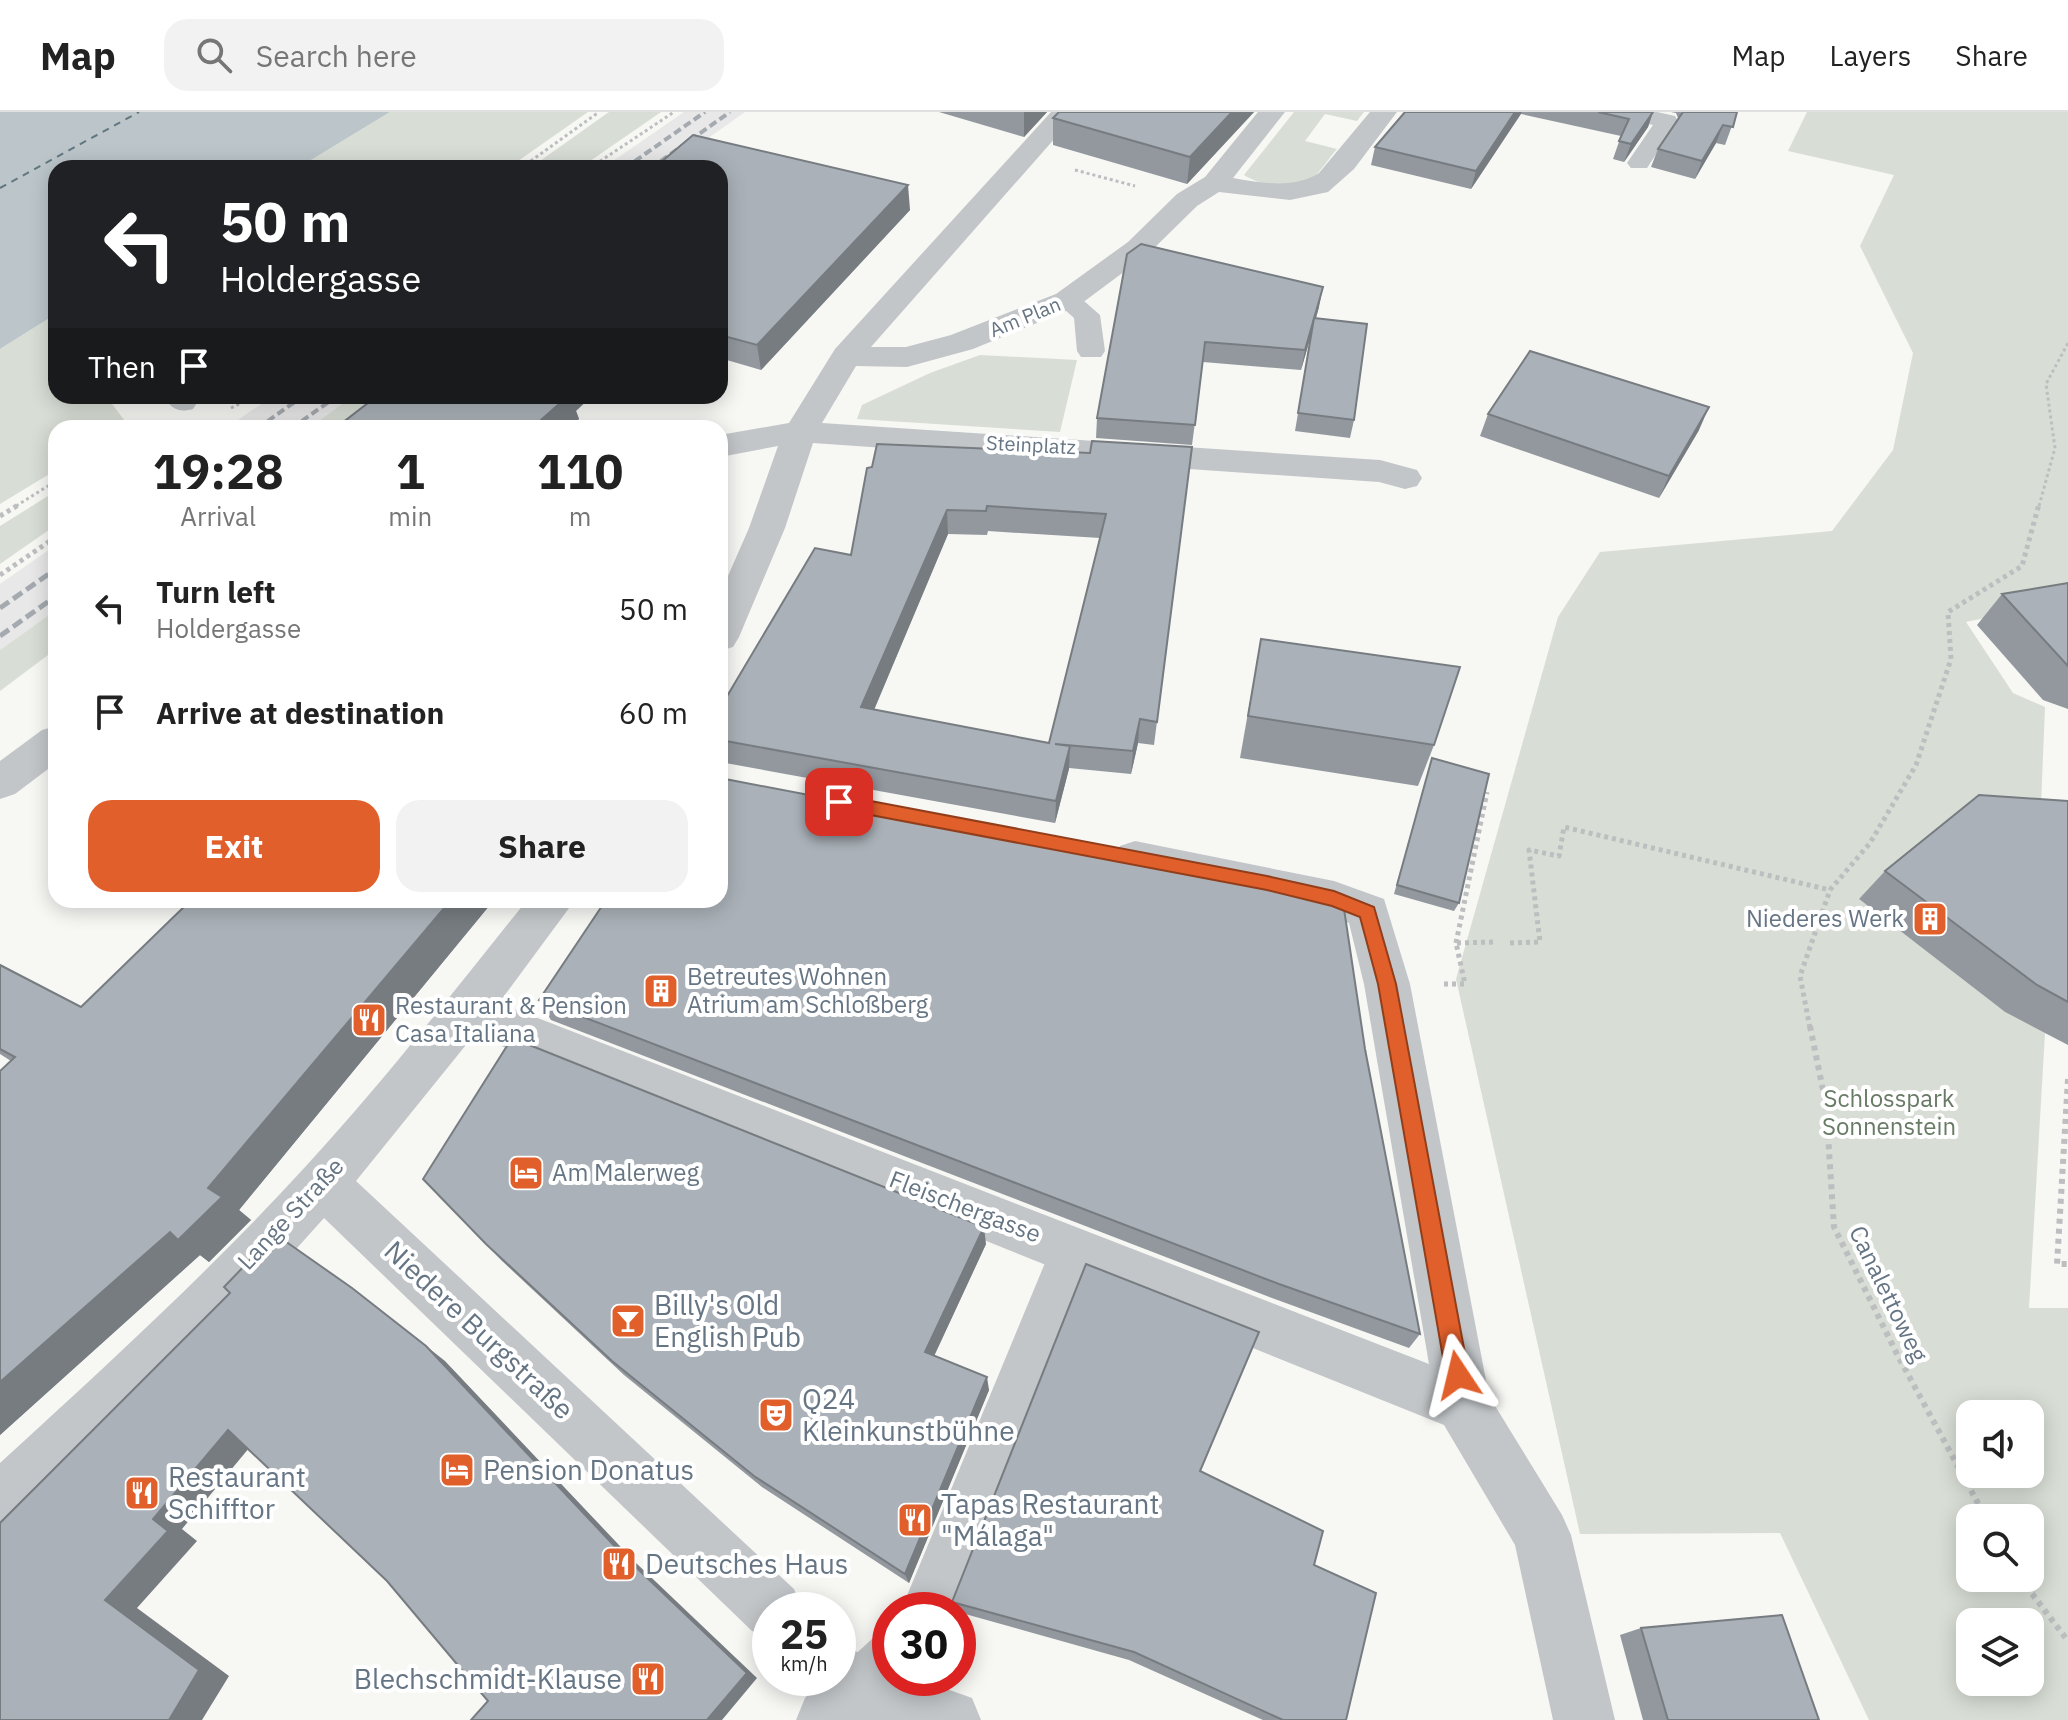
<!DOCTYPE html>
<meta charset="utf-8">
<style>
body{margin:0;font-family:"IBM Plex Sans",sans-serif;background:#f2f2f2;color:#222;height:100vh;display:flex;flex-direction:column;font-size:30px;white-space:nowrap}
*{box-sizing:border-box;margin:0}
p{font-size:26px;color:#767676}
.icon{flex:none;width:44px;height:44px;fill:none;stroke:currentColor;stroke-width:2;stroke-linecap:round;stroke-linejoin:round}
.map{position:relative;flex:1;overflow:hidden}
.sheet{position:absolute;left:48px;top:308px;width:680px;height:488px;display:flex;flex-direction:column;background:#fff;border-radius:24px;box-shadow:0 4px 20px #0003}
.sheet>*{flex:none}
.banner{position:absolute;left:48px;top:48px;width:680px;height:244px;border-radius:24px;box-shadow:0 4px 20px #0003;background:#202124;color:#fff;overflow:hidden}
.buttons{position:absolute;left:1956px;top:1288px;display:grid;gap:16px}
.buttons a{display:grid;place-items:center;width:88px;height:88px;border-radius:16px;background:#fff;box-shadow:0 4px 20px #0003;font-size:40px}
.speed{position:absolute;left:752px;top:1480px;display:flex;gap:16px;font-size:40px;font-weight:700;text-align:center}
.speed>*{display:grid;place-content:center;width:104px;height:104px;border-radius:50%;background:#fff;box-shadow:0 4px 20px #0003;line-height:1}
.speed small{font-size:20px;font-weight:400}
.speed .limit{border:12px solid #d22;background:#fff;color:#111}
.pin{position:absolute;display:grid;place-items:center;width:68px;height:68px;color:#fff;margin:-34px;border-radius:16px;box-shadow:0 4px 12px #0006}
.me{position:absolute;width:88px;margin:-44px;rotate:350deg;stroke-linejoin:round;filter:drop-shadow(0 0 6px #0008)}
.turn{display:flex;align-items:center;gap:28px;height:168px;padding:0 40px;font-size:36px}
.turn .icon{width:104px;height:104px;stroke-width:2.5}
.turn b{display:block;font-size:56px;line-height:68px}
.then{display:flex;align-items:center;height:76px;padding:0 40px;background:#0003;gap:16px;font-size:30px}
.eta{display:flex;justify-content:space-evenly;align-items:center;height:136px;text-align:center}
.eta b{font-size:48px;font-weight:700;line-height:56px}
.primary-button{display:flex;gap:16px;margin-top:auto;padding:16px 40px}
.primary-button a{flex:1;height:92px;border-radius:24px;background:#e15f2a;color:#fff;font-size:32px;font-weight:700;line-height:92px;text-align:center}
.primary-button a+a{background:#f2f2f2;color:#222}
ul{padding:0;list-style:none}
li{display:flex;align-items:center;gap:24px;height:104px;padding:0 40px}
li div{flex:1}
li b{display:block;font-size:30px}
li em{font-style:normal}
header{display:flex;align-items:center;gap:48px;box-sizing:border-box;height:112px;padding:0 40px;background:#fff;border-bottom:2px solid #e0e0e0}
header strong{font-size:38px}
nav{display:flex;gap:44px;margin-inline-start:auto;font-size:28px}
.search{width:560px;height:72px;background:#f2f2f2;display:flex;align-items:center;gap:20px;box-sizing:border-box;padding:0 28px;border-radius:24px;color:#767676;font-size:30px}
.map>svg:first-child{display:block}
.built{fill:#e7e8e7}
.green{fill:#d8ded5;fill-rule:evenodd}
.water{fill:#bcc6ca}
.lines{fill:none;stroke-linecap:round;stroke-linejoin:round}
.ferry{stroke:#627780;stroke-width:2;stroke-dasharray:7 6;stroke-linecap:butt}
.path-far2{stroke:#bcbec0;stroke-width:3;stroke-dasharray:3 3;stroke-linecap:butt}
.path-far1{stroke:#bcbec0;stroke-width:5;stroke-dasharray:4 4;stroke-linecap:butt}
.path{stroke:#bcbec0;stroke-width:6;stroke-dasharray:5 5;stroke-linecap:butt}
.lane{fill:#c2c6c9;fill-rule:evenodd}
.street{fill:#c2c6c9;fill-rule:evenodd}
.rail-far1{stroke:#a5aab0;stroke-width:4;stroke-dasharray:8 4;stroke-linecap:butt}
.rail{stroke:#a5aab0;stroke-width:5;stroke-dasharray:11 5;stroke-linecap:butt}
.wall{fill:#92989e;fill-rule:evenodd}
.shaded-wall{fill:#777c81}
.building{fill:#aab1b8;stroke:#777c81;stroke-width:2;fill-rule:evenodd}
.route{fill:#e15f2a;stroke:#923e1b;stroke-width:2}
.labels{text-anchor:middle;stroke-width:8;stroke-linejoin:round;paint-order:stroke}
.far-street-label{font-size:20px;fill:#667584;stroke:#fff}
.poi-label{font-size:24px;fill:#667584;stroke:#fff;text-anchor:start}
.park-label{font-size:24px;fill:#687b65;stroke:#fff}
.street-label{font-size:24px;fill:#667584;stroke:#fff}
.near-poi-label{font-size:28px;fill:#667584;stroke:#fff;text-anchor:start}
.near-street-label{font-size:28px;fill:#667584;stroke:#fff}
</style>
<header>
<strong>Map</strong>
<div class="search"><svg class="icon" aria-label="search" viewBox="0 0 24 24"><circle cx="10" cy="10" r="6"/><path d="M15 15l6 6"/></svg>Search here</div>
<nav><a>Map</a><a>Layers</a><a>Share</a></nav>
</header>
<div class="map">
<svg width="2068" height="1608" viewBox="0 0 2068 1608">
<rect width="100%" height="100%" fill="#f7f7f4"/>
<g class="built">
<path d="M684,0H745L666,56H603Z"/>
<path d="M273,284H353L309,316H226Z"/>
<path d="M56,433V498L0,538V472Z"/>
</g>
<g class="green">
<path d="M390,0H588L508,56H298Z"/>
<path d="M609,0H661L580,56H530Z"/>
<path d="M1294,0H1364L1357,9L1325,2L1305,29L1337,37C1329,46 1321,59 1312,67C1295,80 1261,74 1244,63Z"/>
<path d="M1807,0H2068V493L2060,490L1966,510L2013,581L2045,595L2040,718L1859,787L2005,900L2045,921L2029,1196H2068V1608H1869L1780,1421L1580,1422L1456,867L1558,505L1600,440L1832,419L1893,338L1913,241L1860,134L1894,63L1788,39ZM1970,1302H2030V1362H1970ZM1970,1406H2030V1466H1970ZM1970,1510H2030V1570H1970Z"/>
<path d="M56,202V284H116L109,288L128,313L123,316H56V358L0,392V237Z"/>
<path d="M980,243L1077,248L1060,320L857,307L862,293L930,261Z"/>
<path d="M353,284H398L355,316H309Z"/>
<path d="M56,379V413L0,452V414Z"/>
<path d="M56,498V537L0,579V538Z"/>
</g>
<path class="water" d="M0,0H390L298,56H56V202L0,237Z"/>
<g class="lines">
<path class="ferry" d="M0,76L139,0"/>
<g class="path-far2">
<path d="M521,56L599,0"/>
<path d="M590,56L674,0"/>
<path d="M1075,58L1135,74"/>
<path d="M231,296L255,284"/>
<path d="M16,394L56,369"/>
<path d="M2039,394L2055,336L2046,272L2068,231"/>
</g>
<g class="path-far1">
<path d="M0,404L20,392"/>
<path d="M0,463L56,425"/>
<path d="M1456,831L1487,680"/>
<path d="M1510,831L1540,830L1529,738L1559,744L1564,715L1830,778"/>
<path d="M1444,872H1465L1456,831L1495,830"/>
<path d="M1810,916L1800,864L1830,778L1870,731L1916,653L1951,547L1948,500L2022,454L2039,392"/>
</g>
<g class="path">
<path d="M1810,914L1826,993L1834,1115L1898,1244L1986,1406"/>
<path d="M2068,967L2057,1152H2068"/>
<path d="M2020,1466L2068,1529"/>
</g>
<g class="lane">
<path d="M1615,0H1657L1675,4L1678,9L1647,56H1631L1627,51L1653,13L1618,5Z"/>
<path d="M1067,180L1076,182L1100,203L1105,239L1101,245H1081L1077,239L1074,206L1054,188L1058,182Z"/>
<path d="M163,284H192L197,291L193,297C178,301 172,297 163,284Z"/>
<path d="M1073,1116L1089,1122L1095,1137L953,1498H901L1057,1122Z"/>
<path d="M890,1519V1566H906L875,1596L856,1603L837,1596L830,1577L834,1566H838V1558L872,1527Z"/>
</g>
<g class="street">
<path d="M1051,0H1078L871,235H906L951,223L1056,182L1128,130L1177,82L1205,65L1258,0H1285L1233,66C1262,71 1294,77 1319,61L1370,0H1397L1354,57L1328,80L1290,88L1219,80L1197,94L1148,142L1078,194L973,237L907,255L856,254L822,311L1380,348L1417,358L1422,366L1417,374L1405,377L1379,370L813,331L785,416L739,525L733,535L720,539V482L749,416L778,334L720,345V323L789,311L835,237Z"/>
<path d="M56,614V651L15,682L0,687V649L42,618Z"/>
<path d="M1135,729L1334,769L1384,787L1410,872L1489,1284L1562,1403L1571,1423L1615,1608H1553L1515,1433L1444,1313L474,923L356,1069L794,1477L803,1498H770V1526L752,1519L324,1106C229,1213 124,1311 20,1409L0,1417V1351C105,1255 210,1159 306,1054C384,969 455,878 527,788H575L499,891L1429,1252L1364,872L1349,811L1330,804L1120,758L1114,746L1120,734Z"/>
<path d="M838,1530C857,1538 871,1551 890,1558V1566H916L972,1586L981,1608H796L805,1586L814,1576L810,1566H838Z"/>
</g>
<g class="rail-far1">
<path d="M625,56L705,0"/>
<path d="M651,56L730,0"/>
<path d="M258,316L303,284"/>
<path d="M292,316L337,284"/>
</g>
<g class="rail">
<path d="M0,496L56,457"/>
<path d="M0,524L56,484"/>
</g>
</g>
<g class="wall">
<path d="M939,0H1047L1024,25Z"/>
<path d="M1254,0L1187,72L1053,33V6Z"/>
<path d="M1404,0H1653L1648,15L1624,50L1613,47L1621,24L1521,2L1471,77L1371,53L1375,35Z"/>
<path d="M1671,0H1737L1725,33L1716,31L1695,67L1651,55L1658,37L1678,6L1676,1Z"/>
<path d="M720,56L910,98L761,258L720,246Z"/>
<path d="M1127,142L1319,195L1316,206L1354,308L1350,326L1295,319L1311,224L1301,258L1203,250L1192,333L1096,326L1097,306Z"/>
<path d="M576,299L579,307L569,316H350L346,308Z"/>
<path d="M1488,302L1699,318L1659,386L1480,324Z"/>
<path d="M1192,335L1154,633L1138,631L1131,662L1069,656L1055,711L720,650V596L851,443L867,356L1090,341ZM988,419L1100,426L1049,631L874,598L948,422L987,423Z"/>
<path d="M2068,471V597L2043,588L1977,513L2002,482Z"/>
<path d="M1261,527L1434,633L1418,674L1240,646Z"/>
<path d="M1432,646L1459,791L1454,799L1394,782Z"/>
<path d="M2068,689V933L2005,900L1859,787L1885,759Z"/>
<path d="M191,788H494L239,1098L251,1108L209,1150L200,1143L0,1323V959L11,949L0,942V853L81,895Z"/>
<path d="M539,888L1365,937L1420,1222L1409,1236L1272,1186L551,908Z"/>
<path d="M423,1067L986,1132L934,1244L989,1278L909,1471L762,1375L624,1263L502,1149Z"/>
<path d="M1200,1359L1314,1453L1346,1608H1263L1129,1548L958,1500V1498H955L952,1490Z"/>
<path d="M1641,1516L1819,1608H1643L1620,1523Z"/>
</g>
<g class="shaded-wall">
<path d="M1024,0H1047L1024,25Z"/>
<path d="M1232,0H1254L1187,72L1190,45Z"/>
<path d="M1515,0H1522L1471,77L1476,59Z"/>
<path d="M1653,0L1648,15L1624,50L1631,32Z"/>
<path d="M1723,13L1716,31L1695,67L1702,49Z"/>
<path d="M908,73L910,98L761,258L757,233Z"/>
<path d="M1323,175L1319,195L1301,258L1305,238Z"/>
<path d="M564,284H592L576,299L579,307L569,316H532Z"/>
<path d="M1709,295L1699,318L1659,386L1669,364Z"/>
<path d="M947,398L948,422L865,619L861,595Z"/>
<path d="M1140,607L1138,631L1131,662L1133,639Z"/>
<path d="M1070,634L1069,657L1055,711L1056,689Z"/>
<path d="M451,788H494L239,1098L251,1108L209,1150L200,1143L0,1323V1270L208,1076Z"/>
<path d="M984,1115L986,1132L929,1255L925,1240Z"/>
<path d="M426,1234L445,1249L635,1450L757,1566L722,1608H707Z"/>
<path d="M987,1265L989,1278L909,1471L905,1462Z"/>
<path d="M228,1318L254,1330L182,1417L197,1429L137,1496L229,1564L202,1608H169L105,1488L153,1407Z"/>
</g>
<g class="building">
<path d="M1059,0H1232L1190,45L1053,6Z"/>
<path d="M1405,0H1515L1476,59L1375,35Z"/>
<path d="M1598,0H1653L1631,32L1619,29L1629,7Z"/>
<path d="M1683,0H1737L1733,15L1723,13L1702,49L1658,37Z"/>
<path d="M693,23L908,73L757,233L720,223V56H654Z"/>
<path d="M1141,132L1323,175L1305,238L1205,230L1195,313L1097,306L1127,142Z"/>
<path d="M1314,206L1367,212L1354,308L1298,301Z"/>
<path d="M1530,239L1709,295L1669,364L1488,302Z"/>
<path d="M377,284H568L532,316H368L346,308Z"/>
<path d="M1092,329L1192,335L1157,610L1140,607L1133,639L1055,632L1070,634L1056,689L720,628V596L815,436L851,443L867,356L872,355L877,332L1090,341ZM987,394L1106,402L1049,631L861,595L947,398L986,399Z"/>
<path d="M2068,471V554L2002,482Z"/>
<path d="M1261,527L1460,555L1434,633L1248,604Z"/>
<path d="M1432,646L1489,662L1459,791L1397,773Z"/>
<path d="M720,666L1139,746L1343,790L1365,937L1420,1222L1279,1172L539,888L606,788H720Z"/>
<path d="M1979,683L2068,689V890L2037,873L1885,759Z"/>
<path d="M191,788H451L208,1076L222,1085L178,1128L170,1120L0,1270V959L15,945L0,937V853L81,895Z"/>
<path d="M512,926L984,1115L925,1240L987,1265L905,1462L754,1364L612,1249L486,1132L423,1067Z"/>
<path d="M275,1122L352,1176L426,1234L621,1441L747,1561L707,1608H471L488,1589L387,1469L228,1318L153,1407L168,1419L105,1488L199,1558L169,1608H0V1411L230,1181L224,1175Z"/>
<path d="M1086,1152L1259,1220L1200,1359L1323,1419L1314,1453L1376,1481L1346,1608H1283L1134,1540L952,1490Z"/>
<path d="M1782,1503L1819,1608H1668L1641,1516Z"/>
</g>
<path class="route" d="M839,683L1267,764L1334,779L1374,795L1396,872L1469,1263L1466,1271L1458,1274L1450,1271L1446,1263L1378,872L1360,805L1332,794L1267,778L839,697L830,690Z"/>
<defs>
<symbol id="building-square" viewBox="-11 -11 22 22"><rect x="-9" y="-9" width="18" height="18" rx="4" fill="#e15f2a" stroke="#fff"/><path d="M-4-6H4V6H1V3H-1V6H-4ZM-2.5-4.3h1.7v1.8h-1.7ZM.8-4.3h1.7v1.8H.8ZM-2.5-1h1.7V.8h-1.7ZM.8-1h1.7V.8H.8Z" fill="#fff"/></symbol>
<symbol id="restaurant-square" viewBox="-11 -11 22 22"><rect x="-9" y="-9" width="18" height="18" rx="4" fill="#e15f2a" stroke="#fff"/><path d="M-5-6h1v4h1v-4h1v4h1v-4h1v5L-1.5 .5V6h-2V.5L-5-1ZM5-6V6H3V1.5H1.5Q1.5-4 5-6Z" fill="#fff"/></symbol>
<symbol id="hotel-square" viewBox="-11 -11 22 22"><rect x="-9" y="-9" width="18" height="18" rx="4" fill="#e15f2a" stroke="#fff"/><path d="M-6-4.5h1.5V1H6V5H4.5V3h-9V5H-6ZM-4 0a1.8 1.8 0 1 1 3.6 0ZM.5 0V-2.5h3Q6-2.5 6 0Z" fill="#fff"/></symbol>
<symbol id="bar-square" viewBox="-11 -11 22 22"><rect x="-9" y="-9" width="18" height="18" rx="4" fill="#e15f2a" stroke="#fff"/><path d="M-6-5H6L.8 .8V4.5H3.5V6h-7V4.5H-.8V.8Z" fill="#fff"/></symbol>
<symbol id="theatre-square" viewBox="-11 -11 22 22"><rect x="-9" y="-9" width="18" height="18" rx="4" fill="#e15f2a" stroke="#fff"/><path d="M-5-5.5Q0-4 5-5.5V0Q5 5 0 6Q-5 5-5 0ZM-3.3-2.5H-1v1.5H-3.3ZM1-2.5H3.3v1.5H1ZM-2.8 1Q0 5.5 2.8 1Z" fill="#fff"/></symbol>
</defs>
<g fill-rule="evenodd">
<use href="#building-square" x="1910" y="787" width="40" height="40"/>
<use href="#building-square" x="641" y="859" width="40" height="40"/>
<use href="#restaurant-square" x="349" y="888" width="40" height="40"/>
<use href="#hotel-square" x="506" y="1041" width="40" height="40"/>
<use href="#bar-square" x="608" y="1189" width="40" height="40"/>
<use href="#theatre-square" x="756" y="1283" width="40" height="40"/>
<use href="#hotel-square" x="437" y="1338" width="40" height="40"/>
<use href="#restaurant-square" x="122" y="1361" width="40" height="40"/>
<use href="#restaurant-square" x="895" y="1388" width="40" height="40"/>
<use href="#restaurant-square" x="599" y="1432" width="40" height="40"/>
<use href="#restaurant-square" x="628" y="1547" width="40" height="40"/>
</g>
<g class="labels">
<g class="far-street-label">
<text transform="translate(1025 205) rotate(-22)" y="7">Am Plan</text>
<text transform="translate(1031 333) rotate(3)" y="7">Steinplatz</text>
</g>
<g class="poi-label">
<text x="1904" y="815" text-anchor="end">Niederes Werk</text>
<text x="687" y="873">Betreutes Wohnen<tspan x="687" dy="28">Atrium am Schloßberg</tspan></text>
<text x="395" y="902">Restaurant &amp; Pension<tspan x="395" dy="28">Casa Italiana</tspan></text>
<text x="552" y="1069">Am Malerweg</text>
</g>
<g class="park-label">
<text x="1889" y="995">Schlosspark<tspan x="1889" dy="28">Sonnenstein</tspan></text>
</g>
<g class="street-label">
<text transform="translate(965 1095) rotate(21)" y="8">Fleischergasse</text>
<text transform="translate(291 1102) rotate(-47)" y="8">Lange Straße</text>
<text transform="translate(1888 1182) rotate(64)" y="8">Canalettoweg</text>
</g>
<g class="near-poi-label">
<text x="654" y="1203">Billy's Old<tspan x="654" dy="32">English Pub</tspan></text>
<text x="802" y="1297">Q24<tspan x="802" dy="32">Kleinkunstbühne</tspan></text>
<text x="483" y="1368">Pension Donatus</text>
<text x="168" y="1375">Restaurant<tspan x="168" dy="32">Schifftor</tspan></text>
<text x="941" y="1402">Tapas Restaurant<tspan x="941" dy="32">"Málaga"</tspan></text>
<text x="645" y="1462">Deutsches Haus</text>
<text x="622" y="1577" text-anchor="end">Blechschmidt-Klause</text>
</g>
<g class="near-street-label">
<text transform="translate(479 1218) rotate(43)" y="10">Niedere Burgstraße</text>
</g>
</g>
</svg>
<div class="buttons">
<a><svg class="icon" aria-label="sound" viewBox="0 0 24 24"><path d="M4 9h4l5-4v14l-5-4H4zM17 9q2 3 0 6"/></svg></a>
<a><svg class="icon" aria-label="search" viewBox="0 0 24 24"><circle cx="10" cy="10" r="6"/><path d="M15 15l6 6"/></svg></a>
<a><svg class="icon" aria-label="layers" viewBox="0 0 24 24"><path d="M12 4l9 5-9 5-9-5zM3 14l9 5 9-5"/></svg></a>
</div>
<div class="speed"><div>25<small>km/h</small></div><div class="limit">30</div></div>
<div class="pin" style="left:839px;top:690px;background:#d93025"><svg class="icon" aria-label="arrive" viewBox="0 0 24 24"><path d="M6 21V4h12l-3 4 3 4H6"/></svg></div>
<svg class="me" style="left:1458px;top:1263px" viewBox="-20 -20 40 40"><path d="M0-17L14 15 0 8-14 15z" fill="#e15f2a" stroke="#fff" stroke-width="4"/></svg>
<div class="banner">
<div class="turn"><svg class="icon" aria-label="left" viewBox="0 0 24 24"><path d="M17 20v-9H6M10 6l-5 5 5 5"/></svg><div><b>50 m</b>Holdergasse</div></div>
<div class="then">Then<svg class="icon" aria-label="arrive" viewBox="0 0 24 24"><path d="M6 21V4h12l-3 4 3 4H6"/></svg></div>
</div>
<section class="sheet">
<div class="eta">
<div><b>19:28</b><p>Arrival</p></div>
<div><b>1</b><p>min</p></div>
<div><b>110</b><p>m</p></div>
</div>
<ul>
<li><svg class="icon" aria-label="left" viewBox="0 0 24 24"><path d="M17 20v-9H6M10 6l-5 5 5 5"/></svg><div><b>Turn left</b><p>Holdergasse</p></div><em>50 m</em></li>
<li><svg class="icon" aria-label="arrive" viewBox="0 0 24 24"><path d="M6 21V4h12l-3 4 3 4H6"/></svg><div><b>Arrive at destination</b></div><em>60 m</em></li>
</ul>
<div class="primary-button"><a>Exit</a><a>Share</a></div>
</section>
</div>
